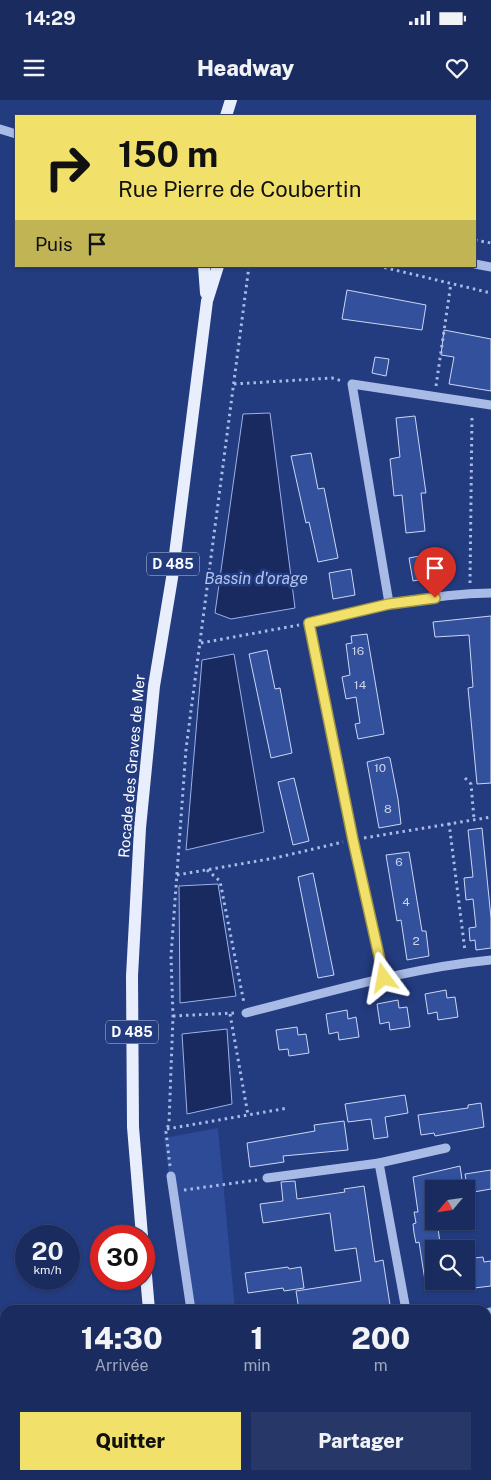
<!DOCTYPE html>
<html lang="fr">
<meta charset="utf-8">
<style>
body{margin:0;font-family:"Public Sans",sans-serif;background:#273868;color:#f1f3f6;height:100vh;display:flex;flex-direction:column;font-size:19px;white-space:nowrap}
*{box-sizing:border-box;margin:0}
p{font-size:16px;color:#9fa7bd}
.icon{flex:none;width:28px;height:28px;fill:none;stroke:currentColor;stroke-width:2;stroke-linecap:round;stroke-linejoin:round}
.map{position:relative;flex:1;overflow:hidden}
.drawer{position:absolute;left:0px;top:1205px;width:491px;height:175px;display:flex;flex-direction:column;background:#1a2c5f;border-radius:15px 15px 0 0;box-shadow:0 1px 4px #0004,0 0 0 1px #384874}
.drawer>*{flex:none}
.banner{position:absolute;left:15px;top:15px;width:461px;height:152px;border-radius:0px;box-shadow:0 1px 4px #0004,0 0 0 1px #384874;background:#f1e16b;color:#111;overflow:hidden}
.needle{width:32px;rotate:241deg}
.buttons{position:absolute;left:425px;top:1080px;display:grid;gap:10px}
.buttons a{display:grid;place-items:center;width:50px;height:50px;border-radius:0px;background:#1a2c5f;box-shadow:0 1px 4px #0004,0 0 0 1px #384874;font-size:25px}
.speed{position:absolute;left:15px;top:1125px;display:flex;gap:10px;font-size:25px;font-weight:700;text-align:center}
.speed>*{display:grid;place-content:center;width:65px;height:65px;border-radius:50%;background:#1a2c5f;box-shadow:0 1px 4px #0004,0 0 0 1px #384874;line-height:1}
.speed small{font-size:12px;font-weight:400}
.speed .limit{border:8px solid #d22;background:#fff;color:#111}
.pin{position:absolute;display:grid;place-items:center;width:42px;height:42px;color:#fff;margin:-51px -21px;border-radius:50% 50% 50% 0;rotate:-45deg;box-shadow:0 0 5px #0007}
.pin .icon{rotate:45deg}
.me{position:absolute;width:55px;margin:-28px;rotate:347deg;stroke-linejoin:round;filter:drop-shadow(0 0 4px #0008)}
.turn{display:flex;align-items:center;gap:18px;height:105px;padding:0 20px;font-size:22px}
.turn .icon{width:65px;height:65px;stroke-width:2.5}
.turn b{display:block;font-size:35px;line-height:42px}
.then{display:flex;align-items:center;height:48px;padding:0 20px;background:#0003;gap:10px;font-size:19px}
.eta{display:flex;justify-content:space-evenly;align-items:center;height:85px;text-align:center}
.eta b{font-size:30px;font-weight:800;line-height:35px}
.action{display:flex;gap:10px;margin-top:auto;padding:10px 20px}
.action a{flex:1;height:58px;border-radius:0px;background:#f1e16b;color:#111;font-size:20px;font-weight:800;line-height:58px;text-align:center}
.action a+a{background:#273868;color:#f1f3f6}
.status{display:flex;justify-content:space-between;align-items:center;height:35px;padding:0 25px;background:#1a2c5f;direction:ltr}
.status svg{height:14px;fill:currentColor}
header{display:flex;justify-content:space-between;align-items:center;height:65px;padding:0 20px;background:#1a2c5f;font-size:22px;font-weight:800}
.map>svg:first-child{display:block}
.green{fill:#2d4b96}
.water{fill:#182a5f;stroke:#9cb2e7}
.building{fill:#33509c;stroke:#cbd7f5}
.lines{fill:none;stroke-linecap:round;stroke-linejoin:round}
.path{stroke:#a8bae6;stroke-width:3;stroke-dasharray:2.5 4;stroke-linecap:butt}
.minor{stroke:#a8bae6;stroke-width:9}
.major{stroke:#e9eefd;stroke-width:12}
.route-casing{stroke:#9d9246;stroke-width:12}
.route{stroke:#f1e16b;stroke-width:9}
.labels{text-anchor:middle;stroke-width:5;stroke-linejoin:round;paint-order:stroke}
.number-label{font-size:12px;fill:#ccd3e6}
.shield{fill:#233b7f;stroke:#bdc4d9;stroke-width:1}
.shield-label{font-size:14px;font-weight:bold;fill:#fff}
.street-label{font-size:15px;fill:#fff;stroke:#233b7f}
.water-label{font-size:16px;font-style:italic;fill:#b3c4ee;stroke:#233b7f}
</style>
<div class="status"><b>14:29</b><svg viewBox="0 0 49 12"><path d="M0 12V9h3v3zM5 12V6h3v6zM10 12V3h3v9zM15 12V0h3v12zM26 1h20v11H26zM47 4h2v5h-2z"/></svg></div>
<header><svg class="icon" aria-label="menu" viewBox="0 0 24 24"><path d="M4 6h16M4 12h16M4 18h16"/></svg>Headway<svg class="icon" aria-label="heart" viewBox="0 0 24 24"><path d="M12 20l-8-8c-3-5 5-10 8-4 3-6 11-1 8 4z"/></svg></header>
<div class="map">
<svg width="491" height="1380" viewBox="0 0 491 1380">
<rect width="100%" height="100%" fill="#233b7f"/>
<path class="green" d="M218,1028L235,1210H188L164,1038Z"/>
<g class="water">
<path d="M270,313L295,508L231,519L215,513L243,314Z"/>
<path d="M234,554L264,732L186,750L202,560Z"/>
<path d="M218,784L236,896L180,903L179,786Z"/>
<path d="M227,929L232,1004L187,1014L182,934Z"/>
</g>
<g class="building">
<path d="M347,190L426,205L422,230L342,219Z"/>
<path d="M444,230L491,239V291L449,284L454,257L441,255Z"/>
<path d="M375,257L389,259L386,276L372,273Z"/>
<path d="M415,316L426,393H421L425,431L406,433L402,395L394,396L390,359L400,357L396,318Z"/>
<path d="M311,353L318,389L324,388L338,458L318,462L309,422L306,423L291,356Z"/>
<path d="M430,454L434,477L413,481L409,458Z"/>
<path d="M351,469L355,495L333,499L329,473Z"/>
<path d="M491,516V683L477,684L468,588L473,587L469,535L435,537L433,522Z"/>
<path d="M367,534L384,634L358,639L355,624L360,623L356,597L346,599L342,577L350,575L346,544L352,543L351,536Z"/>
<path d="M267,550L275,589L280,588L292,653L271,658L249,554Z"/>
<path d="M388,657L390,658L398,699L401,724L379,728L367,662Z"/>
<path d="M294,678L309,741L293,745L278,682Z"/>
<path d="M482,728L491,818V848L476,850L475,840L470,841L469,828L476,827L473,799L466,800L464,778L473,777L468,730Z"/>
<path d="M409,752L422,831H426L429,856L407,860L401,820L397,821L386,755Z"/>
<path d="M313,773L334,875L318,878L298,777Z"/>
<path d="M446,890L447,898L455,897L458,917L438,920L437,912L428,914L425,894Z"/>
<path d="M398,900L399,908L407,907L410,927L390,930L389,922L380,924L377,904Z"/>
<path d="M347,910L348,919L356,917L359,937L339,940L338,932L329,934L326,914Z"/>
<path d="M297,927L298,935L306,934L309,953L289,956L288,949L279,950L276,930Z"/>
<path d="M405,995L408,1013L385,1017L388,1037L374,1039L371,1019L348,1022L345,1004Z"/>
<path d="M481,1003L484,1027L435,1036L434,1033L421,1035L418,1015L468,1008V1005Z"/>
<path d="M344,1021L348,1050L283,1056L284,1062L250,1067L247,1043L315,1031L314,1025Z"/>
<path d="M460,1066L463,1086L434,1089V1121H437L440,1143H436L437,1149H434V1186L426,1187L419,1142L416,1143L414,1133L413,1124L416,1123L414,1112H418L413,1077Z"/>
<path d="M491,1070V1089L468,1093L465,1074Z"/>
<path d="M295,1081L297,1099L345,1092L344,1089L364,1086L375,1162L383,1160L390,1205L365,1210L332,1209V1206L299,1210L296,1191L361,1181L356,1148L335,1151L330,1113L263,1123L260,1104L283,1101L281,1082Z"/>
<path d="M483,1157L484,1162L491,1161V1186L466,1189V1159Z"/>
<path d="M288,1167L289,1169L301,1167L304,1188L284,1191L283,1188L248,1193L245,1173Z"/>
</g>
<g class="lines">
<g class="path">
<path d="M475,140L491,143"/>
<path d="M378,166L491,193"/>
<path d="M234,284L332,278L342,281"/>
<path d="M436,286L451,183"/>
<path d="M470,483L472,314"/>
<path d="M201,543L299,525"/>
<path d="M465,678L471,684L474,719"/>
<path d="M449,723L465,851"/>
<path d="M364,738L491,717"/>
<path d="M207,770L220,781L244,903"/>
<path d="M177,775L275,758L343,742"/>
<path d="M230,914L248,1015"/>
<path d="M173,916L235,913"/>
<path d="M167,1029L288,1008"/>
<path d="M170,1066L166,1032L169,1023L173,916L171,856L186,649L249,166"/>
<path d="M184,1090L257,1080"/>
</g>
<g class="minor">
<path d="M0,29L16,34"/>
<path d="M475,164L491,167"/>
<path d="M389,503L352,284L491,305"/>
<path d="M384,878L353,740L309,523C369,508 429,494 491,493"/>
<path d="M246,913C326,893 408,868 491,860"/>
<path d="M379,1063L446,1048"/>
<path d="M171,1076L191,1210"/>
<path d="M267,1078L379,1063L406,1210"/>
<path d="M486,1213L491,1212"/>
<path d="M212,1375V1380"/>
<path d="M340,1380L342,1375"/>
</g>
<g class="major">
<path d="M226,16L231,0"/>
<path d="M204,166L206,193"/>
<path d="M142,1136L133,1027L132,876L140,728L154,586L172,478L207,201L218,166"/>
<path d="M144,1152L149,1210"/>
<path d="M163,1375V1380"/>
</g>
</g>
<g class="lines">
<defs>
<path id="route" d="M384,878L353,740L309,523L389,504L435,498"/>
</defs>
<use href="#route" class="route-casing"/>
<use href="#route" class="route"/>
</g>
<g class="labels">
<g class="number-label">
<text x="358" y="555">16</text>
<text x="360" y="589">14</text>
<text x="380" y="672">10</text>
<text x="388" y="713">8</text>
<text x="399" y="766">6</text>
<text x="406" y="806">4</text>
<text x="416" y="845">2</text>
</g>
<g class="shield">
<rect x="147" y="452.5" width="52" height="23" rx="4"/>
<rect x="106" y="920.5" width="52" height="23" rx="4"/>
</g>
<g class="shield-label">
<text x="173" y="469">D 485</text>
<text x="132" y="937">D 485</text>
</g>
<g class="street-label">
<text transform="translate(132 666) rotate(-85)" y="5">Rocade des Graves de Mer</text>
</g>
<g class="water-label">
<text x="256" y="484">Bassin d'orage</text>
</g>
</g>
</svg>
<div class="buttons">
<a><svg class="needle" viewBox="-14 -14 28 28"><path d="M0-13l5 13h-10z" fill="#e53935"/><path d="M0 13l5-13h-10z" fill="#9fa7bd"/></svg></a>
<a><svg class="icon" aria-label="search" viewBox="0 0 24 24"><circle cx="10" cy="10" r="6"/><path d="M15 15l6 6"/></svg></a>
</div>
<div class="speed"><div>20<small>km/h</small></div><div class="limit">30</div></div>
<div class="pin" style="left:435px;top:498px;background:#d93025"><svg class="icon" aria-label="arrive" viewBox="0 0 24 24"><path d="M6 21V4h12l-3 4 3 4H6"/></svg></div>
<svg class="me" style="left:384px;top:878px" viewBox="-20 -20 40 40"><path d="M0-17L14 15 0 8-14 15z" fill="#f1e16b" stroke="#fff" stroke-width="4"/></svg>
<div class="banner">
<div class="turn"><svg class="icon" aria-label="right" viewBox="0 0 24 24"><path d="M7 20v-9h11M14 6l5 5-5 5"/></svg><div><b>150 m</b>Rue Pierre de Coubertin</div></div>
<div class="then">Puis<svg class="icon" aria-label="arrive" viewBox="0 0 24 24"><path d="M6 21V4h12l-3 4 3 4H6"/></svg></div>
</div>
<section class="drawer">
<div class="eta">
<div><b>14:30</b><p>Arrivée</p></div>
<div><b>1</b><p>min</p></div>
<div><b>200</b><p>m</p></div>
</div>
<div class="action"><a>Quitter</a><a>Partager</a></div>
</section>
</div>
